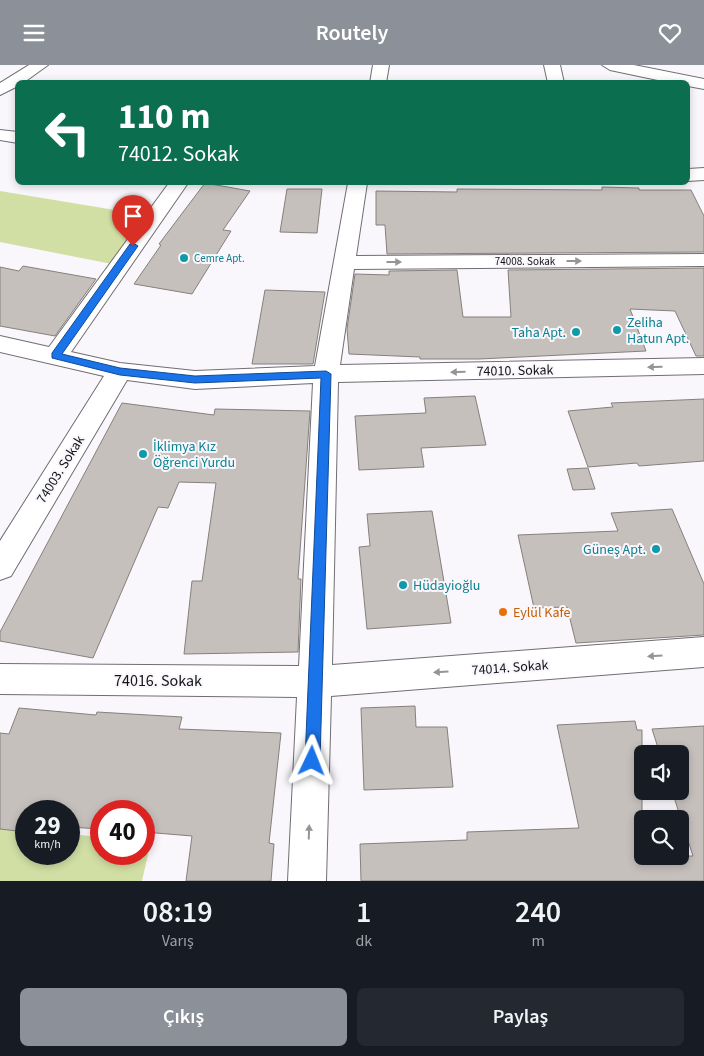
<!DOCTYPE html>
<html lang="tr">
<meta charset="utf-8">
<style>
body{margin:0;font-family:"Source Sans 3",sans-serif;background:#242831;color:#f1f3f6;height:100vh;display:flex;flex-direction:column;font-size:19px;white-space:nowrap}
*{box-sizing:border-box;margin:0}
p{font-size:16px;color:#9ea1a6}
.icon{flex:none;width:28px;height:28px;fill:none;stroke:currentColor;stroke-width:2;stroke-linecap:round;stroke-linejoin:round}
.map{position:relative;height:816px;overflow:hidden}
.panel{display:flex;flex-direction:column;background:#171b24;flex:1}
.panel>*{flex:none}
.top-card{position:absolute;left:15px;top:15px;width:675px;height:105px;border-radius:8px;box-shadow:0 2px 8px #0003;background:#0b6e4f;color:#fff;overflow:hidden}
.buttons{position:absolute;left:634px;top:680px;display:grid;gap:10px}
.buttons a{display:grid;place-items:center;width:55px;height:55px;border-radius:8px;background:#171b24;box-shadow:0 2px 8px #0003;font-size:25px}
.speed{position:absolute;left:15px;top:735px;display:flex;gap:10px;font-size:25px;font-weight:700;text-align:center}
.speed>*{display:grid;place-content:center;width:65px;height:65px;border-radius:50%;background:#171b24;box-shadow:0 2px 8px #0003;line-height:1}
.speed small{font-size:12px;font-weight:400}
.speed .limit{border:8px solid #d22;background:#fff;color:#111}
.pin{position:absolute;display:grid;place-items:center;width:42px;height:42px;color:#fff;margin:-51px -21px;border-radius:50% 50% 50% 0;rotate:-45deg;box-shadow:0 0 5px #0007}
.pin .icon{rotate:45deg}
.me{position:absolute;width:55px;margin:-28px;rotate:2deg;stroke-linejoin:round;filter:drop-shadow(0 0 4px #0008)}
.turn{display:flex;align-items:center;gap:18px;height:105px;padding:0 20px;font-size:22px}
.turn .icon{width:65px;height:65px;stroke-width:2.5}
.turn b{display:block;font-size:35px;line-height:42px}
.eta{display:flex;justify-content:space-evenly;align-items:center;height:85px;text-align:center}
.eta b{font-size:30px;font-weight:600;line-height:35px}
.action{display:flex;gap:10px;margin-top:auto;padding:10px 20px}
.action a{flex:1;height:58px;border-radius:8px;background:#8c9099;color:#fff;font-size:20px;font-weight:600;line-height:58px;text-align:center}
.action a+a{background:#242831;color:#f1f3f6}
header{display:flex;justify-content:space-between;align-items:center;height:65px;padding:0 20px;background:#8c9099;color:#fff;font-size:22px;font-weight:600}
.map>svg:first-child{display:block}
.green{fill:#d2dfa4}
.building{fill:#c6c0bd;stroke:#86807d}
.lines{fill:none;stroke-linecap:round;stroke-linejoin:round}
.minor-casing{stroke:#716e73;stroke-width:2}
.minor{fill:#fff;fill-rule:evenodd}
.oneway{fill:#969596}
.route{fill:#1a73e8;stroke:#114b97}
.culture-dot{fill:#0f9aa8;stroke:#f9f6fc;stroke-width:2}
.food-dot{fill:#e8710a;stroke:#f9f6fc;stroke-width:2}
.labels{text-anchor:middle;stroke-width:4;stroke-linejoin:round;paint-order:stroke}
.far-culture-label{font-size:11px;fill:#0d838f;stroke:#f9f6fc;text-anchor:start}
.far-street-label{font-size:11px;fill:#151416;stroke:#f9f6fc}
.culture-label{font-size:14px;fill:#0d838f;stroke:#f9f6fc;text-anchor:start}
.street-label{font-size:14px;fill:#151416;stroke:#f9f6fc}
.food-label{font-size:14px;fill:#c56008;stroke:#f9f6fc;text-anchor:start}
.near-street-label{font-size:16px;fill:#151416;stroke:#f9f6fc}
</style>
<header><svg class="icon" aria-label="menu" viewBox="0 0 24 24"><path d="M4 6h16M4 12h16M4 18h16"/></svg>Routely<svg class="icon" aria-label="heart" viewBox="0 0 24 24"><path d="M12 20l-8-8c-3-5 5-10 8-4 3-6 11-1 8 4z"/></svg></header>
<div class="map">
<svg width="704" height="816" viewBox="0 0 704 816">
<rect width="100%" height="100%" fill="#f9f6fc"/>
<g class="green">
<path d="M0,126L151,151L117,200L0,177Z"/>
<path d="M0,763L26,766V789H69V769L101,772V789H144V775L151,776L142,816H0Z"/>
</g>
<g class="building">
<path d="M205,118L250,126L223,165L231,166L192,229L134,219L161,180L159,179Z"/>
<path d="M602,122L639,123V125H691L704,151V187L387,189L385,160H376V126L457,127V124L602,125Z"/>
<path d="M287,124H322L317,168L280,167Z"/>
<path d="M23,201L96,214L55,271L0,261V202L19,206Z"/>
<path d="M704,203V291H696L675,246L630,244L646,286L479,294H420V292L349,289L347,264L355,209L389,210V206L457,205L463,252H511L508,205Z"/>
<path d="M265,225L325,227L313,299H252Z"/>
<path d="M475,331L486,380L421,383L424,402L359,405L355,351L426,348L424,333Z"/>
<path d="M704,334V396L639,401L637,398L588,402L568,346L613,342L611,338Z"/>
<path d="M122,338L214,350L215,344L310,346L298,514H301L298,587L184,589L192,516H202L216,418L179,417L168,443L158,442L93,593L0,576V567Z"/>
<path d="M588,403L595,424L573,425L567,404Z"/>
<path d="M672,444L704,519V570L576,578L567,542L534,543L518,470L618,466L611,448Z"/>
<path d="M432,446L451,558L367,564L359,482L370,481L367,449Z"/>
<path d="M415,641L416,662H447L453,722L364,725L361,643Z"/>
<path d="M19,643L96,650L97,647L182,652L179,664L281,668L269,778L274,779L271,816H186L192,771L144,767V746H101V764L69,762V746H26V767L0,764V668L9,669Z"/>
<path d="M635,656L637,665H642V791H693L672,726H680V689H660L652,664L704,661V816H361L360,779L467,775V767L579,763L557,660Z"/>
</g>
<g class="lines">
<defs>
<g id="minor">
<path d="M29,0H48L23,18H18V21L0,30V18Z"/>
<path d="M373,0H389L386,18H370Z"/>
<path d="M544,0H560L564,18H548Z"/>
<path d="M602,0H634L704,14V24L688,21V18H672L610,5Z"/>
<path d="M0,65L18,67V78L0,75Z"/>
<path d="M704,103V115L688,116V104Z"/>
<path d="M169,118H188L71,287L120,298L195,306L315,301L348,118H367L356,191L704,189V201L354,204L340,300L704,293V309L338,317L332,600L704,572V602L331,631L326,816H288L297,632L0,629V599L299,601L313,318L195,324L127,315L11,511L0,515V476L104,311L0,287V271L49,282Z"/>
</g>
</defs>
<use href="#minor" class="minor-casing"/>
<use href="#minor" class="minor"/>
</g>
<defs><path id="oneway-solid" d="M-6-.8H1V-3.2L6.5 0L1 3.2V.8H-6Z" transform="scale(1.25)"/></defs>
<g class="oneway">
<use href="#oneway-solid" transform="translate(574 196)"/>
<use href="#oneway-solid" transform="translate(394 197)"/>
<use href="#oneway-solid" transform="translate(655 302) rotate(179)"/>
<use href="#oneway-solid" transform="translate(458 307) rotate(179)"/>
<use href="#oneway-solid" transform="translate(655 591) rotate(176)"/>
<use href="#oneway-solid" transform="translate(441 607) rotate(176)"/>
<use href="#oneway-solid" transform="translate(309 767) rotate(-88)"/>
</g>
<path class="route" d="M133,178L138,181L62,289L120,303L195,311L326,306L331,309L320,696L317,702L312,704L307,702L305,696L321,313L195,318L120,310L52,293V288L130,179Z"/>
<g class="culture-dot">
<circle cx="184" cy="193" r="5"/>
<circle cx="617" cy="265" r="5"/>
<circle cx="576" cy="267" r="5"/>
<circle cx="143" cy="389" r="5"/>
<circle cx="656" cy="484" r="5"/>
<circle cx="403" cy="520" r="5"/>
</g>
<circle class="food-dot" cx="503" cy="547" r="5"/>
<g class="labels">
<g class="far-culture-label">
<text x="194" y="197">Cemre Apt.</text>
</g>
<g class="far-street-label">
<text x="525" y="200">74008. Sokak</text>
</g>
<g class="culture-label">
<text x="627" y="262">Zeliha<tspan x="627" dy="16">Hatun Apt.</tspan></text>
<text x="566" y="272" text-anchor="end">Taha Apt.</text>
<text x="153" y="386">İklimya Kız<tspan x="153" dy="16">Öğrenci Yurdu</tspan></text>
<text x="646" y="489" text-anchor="end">Güneş Apt.</text>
<text x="413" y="525">Hüdayioğlu</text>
</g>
<g class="street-label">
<text transform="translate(515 305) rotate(-1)" y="5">74010. Sokak</text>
<text transform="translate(60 404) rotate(-58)" y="5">74003. Sokak</text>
<text transform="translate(510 602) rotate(-4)" y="5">74014. Sokak</text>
</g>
<g class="food-label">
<text x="513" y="552">Eylül Kafe</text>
</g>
<g class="near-street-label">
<text x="158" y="621">74016. Sokak</text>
</g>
</g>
</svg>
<div class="buttons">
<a><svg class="icon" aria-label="sound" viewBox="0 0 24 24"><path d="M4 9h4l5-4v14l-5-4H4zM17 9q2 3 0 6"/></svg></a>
<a><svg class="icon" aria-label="search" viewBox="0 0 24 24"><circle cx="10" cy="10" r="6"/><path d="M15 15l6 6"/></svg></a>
</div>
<div class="speed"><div>29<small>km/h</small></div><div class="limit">40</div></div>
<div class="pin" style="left:133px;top:181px;background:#d93025"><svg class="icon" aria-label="arrive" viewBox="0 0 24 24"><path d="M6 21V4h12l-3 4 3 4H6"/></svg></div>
<svg class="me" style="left:312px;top:696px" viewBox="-20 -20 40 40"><path d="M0-17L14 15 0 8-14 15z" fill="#1a73e8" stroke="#fff" stroke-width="4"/></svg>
<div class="top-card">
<div class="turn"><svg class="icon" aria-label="left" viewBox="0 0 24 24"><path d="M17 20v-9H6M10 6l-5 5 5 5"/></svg><div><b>110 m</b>74012. Sokak</div></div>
</div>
</div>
<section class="panel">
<div class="eta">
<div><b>08:19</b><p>Varış</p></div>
<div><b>1</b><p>dk</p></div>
<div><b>240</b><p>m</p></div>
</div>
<div class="action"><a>Çıkış</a><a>Paylaş</a></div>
</section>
